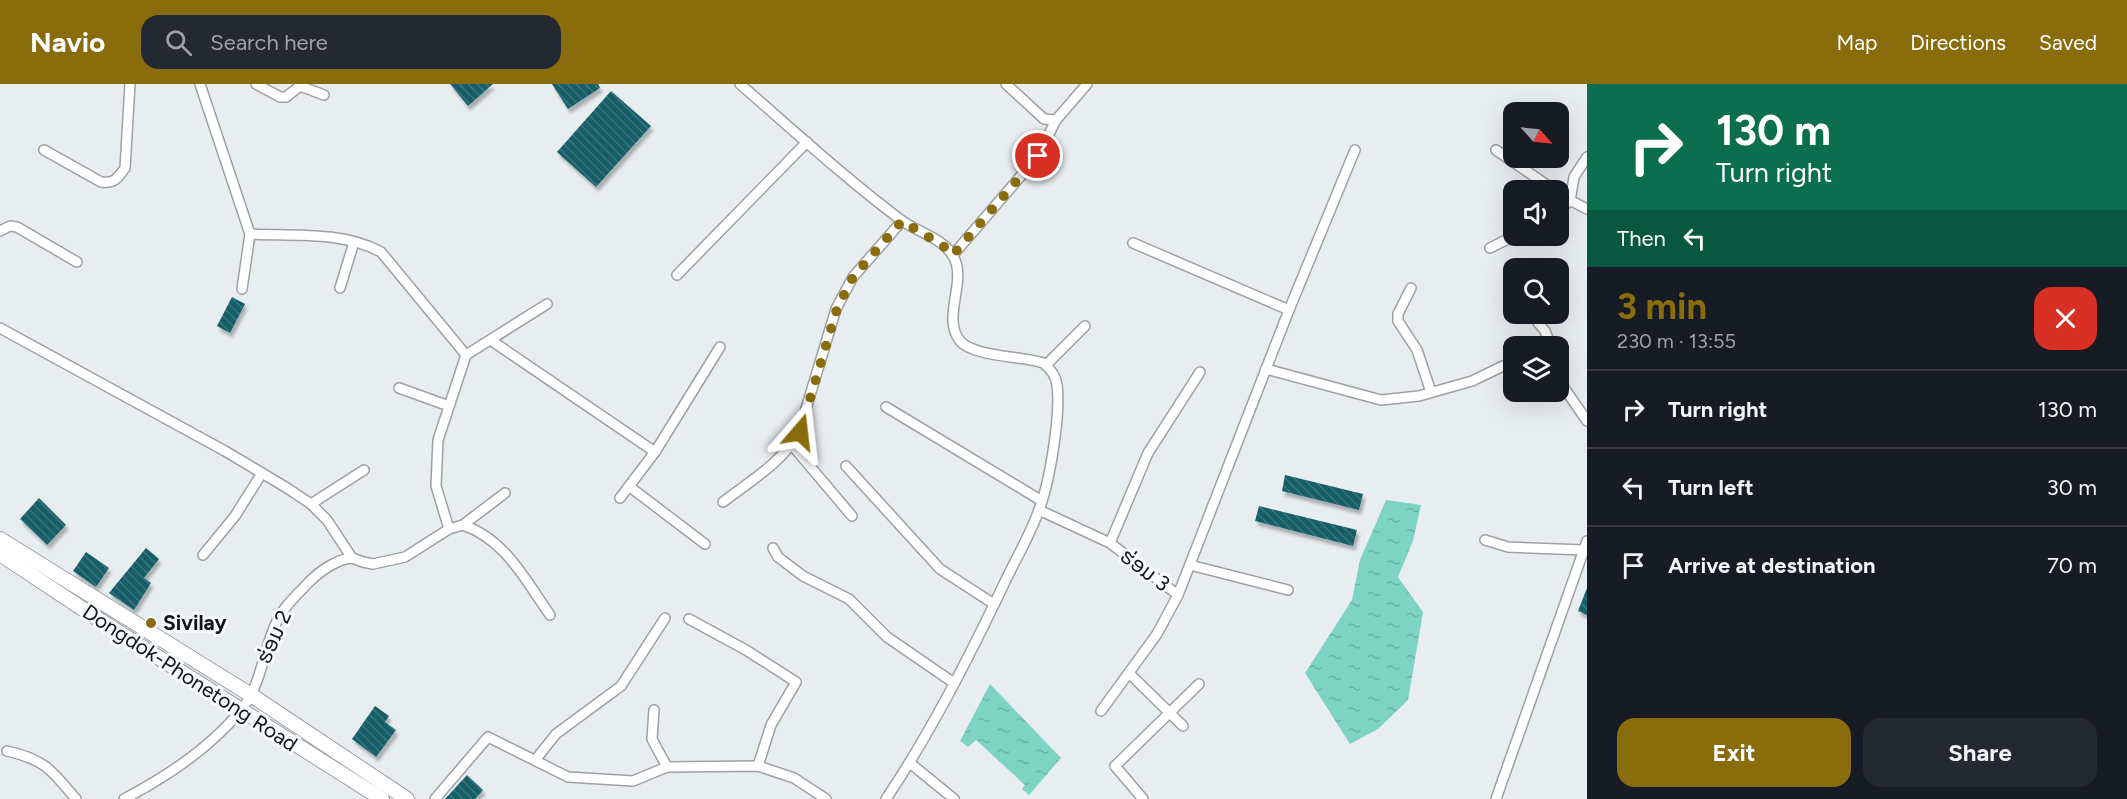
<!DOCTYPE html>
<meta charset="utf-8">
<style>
body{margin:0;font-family:Figtree,"Noto Sans Lao",sans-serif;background:#242831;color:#f1f3f6;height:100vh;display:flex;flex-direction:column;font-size:22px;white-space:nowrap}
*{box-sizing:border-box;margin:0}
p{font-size:20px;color:#9ea1a6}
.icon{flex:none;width:33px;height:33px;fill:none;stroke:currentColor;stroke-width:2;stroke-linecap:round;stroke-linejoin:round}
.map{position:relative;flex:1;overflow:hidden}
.sheet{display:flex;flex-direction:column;background:#171b24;width:540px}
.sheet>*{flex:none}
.guide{background:#0b6e4f;color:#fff;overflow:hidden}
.needle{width:39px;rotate:117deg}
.controls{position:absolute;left:1503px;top:18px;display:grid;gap:12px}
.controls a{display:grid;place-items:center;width:66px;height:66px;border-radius:12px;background:#171b24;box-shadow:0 6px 24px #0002;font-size:30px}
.pin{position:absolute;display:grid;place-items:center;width:51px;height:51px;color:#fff;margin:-26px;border:3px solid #fff;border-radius:50%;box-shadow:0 2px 6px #0007}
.me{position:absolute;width:66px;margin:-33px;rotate:17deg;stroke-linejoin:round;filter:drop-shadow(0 0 4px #0008)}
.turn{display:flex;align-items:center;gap:21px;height:126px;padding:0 30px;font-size:27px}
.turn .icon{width:78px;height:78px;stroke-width:2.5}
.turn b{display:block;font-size:42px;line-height:51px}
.then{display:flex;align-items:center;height:57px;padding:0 30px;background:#0003;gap:12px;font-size:22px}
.round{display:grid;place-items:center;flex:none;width:63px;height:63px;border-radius:18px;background:#242831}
.headline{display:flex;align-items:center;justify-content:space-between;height:102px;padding:0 30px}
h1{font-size:36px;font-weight:700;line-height:45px;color:#896c0c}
.button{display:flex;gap:12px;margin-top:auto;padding:12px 30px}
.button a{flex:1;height:69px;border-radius:18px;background:#896c0c;color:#fff;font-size:24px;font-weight:700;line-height:69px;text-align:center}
.button a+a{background:#242831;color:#f1f3f6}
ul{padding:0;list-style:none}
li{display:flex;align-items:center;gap:18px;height:78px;padding:0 30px;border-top:2px solid #363941}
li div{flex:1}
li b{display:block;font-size:22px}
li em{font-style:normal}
header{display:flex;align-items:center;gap:36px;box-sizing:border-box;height:84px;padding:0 30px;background:#896c0c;color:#fff}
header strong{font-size:28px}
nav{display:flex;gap:33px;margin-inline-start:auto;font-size:21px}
.search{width:420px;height:54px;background:#242831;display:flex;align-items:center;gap:15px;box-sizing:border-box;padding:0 21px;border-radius:18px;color:#9ea1a6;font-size:22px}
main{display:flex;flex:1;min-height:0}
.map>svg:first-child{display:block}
.water{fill:url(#water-ripples)}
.building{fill:url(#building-back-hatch);filter:url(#shadow)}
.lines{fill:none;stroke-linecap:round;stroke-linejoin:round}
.minor-casing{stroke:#9da1a4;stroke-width:12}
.secondary-casing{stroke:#9da1a4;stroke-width:16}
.minor{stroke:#fff;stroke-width:9}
.secondary{stroke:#fff;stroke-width:14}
.route{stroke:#896c0c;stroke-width:10;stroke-dasharray:0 18}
.poi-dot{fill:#896c0c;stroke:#f5fafd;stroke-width:2}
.labels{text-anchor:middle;stroke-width:6;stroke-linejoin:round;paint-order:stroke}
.street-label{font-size:21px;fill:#121415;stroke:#f5fafd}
.poi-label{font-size:21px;font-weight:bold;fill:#121415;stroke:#f5fafd;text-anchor:start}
</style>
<header>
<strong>Navio</strong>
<div class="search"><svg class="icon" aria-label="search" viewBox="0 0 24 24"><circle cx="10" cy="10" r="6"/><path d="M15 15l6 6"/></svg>Search here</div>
<nav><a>Map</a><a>Directions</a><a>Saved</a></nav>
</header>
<main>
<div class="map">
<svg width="1587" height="715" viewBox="0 0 1587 715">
<defs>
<pattern id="water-ripples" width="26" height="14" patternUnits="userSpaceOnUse" patternTransform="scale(1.5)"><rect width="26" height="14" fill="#7dd4c2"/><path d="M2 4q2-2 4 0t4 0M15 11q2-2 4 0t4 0" fill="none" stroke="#6bb5a6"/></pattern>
<pattern id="building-back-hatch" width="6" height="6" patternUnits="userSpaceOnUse" patternTransform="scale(1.5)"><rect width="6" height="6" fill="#135e69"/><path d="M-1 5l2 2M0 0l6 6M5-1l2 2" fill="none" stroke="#3c747d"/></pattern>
<filter id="shadow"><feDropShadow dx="2.5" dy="4.5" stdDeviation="1.5" flood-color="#0004"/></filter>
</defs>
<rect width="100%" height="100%" fill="#e8edf0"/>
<g class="water">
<path d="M1386,416L1421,421L1413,457L1398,493L1423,528L1408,616L1378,645L1350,660L1305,589L1352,516L1360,476Z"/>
<path d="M990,600L1061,674L1029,711L1022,705L1025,701L976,656L968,663L960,657Z"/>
</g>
<g class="building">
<path d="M450,0H493L468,22Z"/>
<path d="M552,0H598L600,4L568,25Z"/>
<path d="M611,7L651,42L596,103L557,68Z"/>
<path d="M232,213L245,220L230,249L217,242Z"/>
<path d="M1285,391L1363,410L1359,426L1282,407Z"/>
<path d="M39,414L66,441L47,461L20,435Z"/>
<path d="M1259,422L1357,446L1353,462L1255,437Z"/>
<path d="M146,464L159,475L144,494L151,499L134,526L109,509Z"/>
<path d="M86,468L109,484L96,503L73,487Z"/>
<path d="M1587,504V531L1578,527Z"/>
<path d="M375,622L389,632L385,638L396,646L376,673L352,655Z"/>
<path d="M467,691L483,706L475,715H445Z"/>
</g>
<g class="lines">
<defs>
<g id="minor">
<path d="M200,0L250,150L242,205"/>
<path d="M256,0L280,13H286L300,2L324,11"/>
<path d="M740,0C793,46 845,94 901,136C917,148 943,154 953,172C968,197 941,233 960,257C974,273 1023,272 1043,279C1051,285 1056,292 1057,301C1061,329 1050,396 1040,423C1031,450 1015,476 1003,502C968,575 931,648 886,715"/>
<path d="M1006,0L1044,35L1056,36L1087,0"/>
<path d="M44,66L101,98C114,100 118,94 125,84L130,0"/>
<path d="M1496,66L1554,106"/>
<path d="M1558,110L1587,125"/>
<path d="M1558,126L1570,117L1574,93L1587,73"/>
<path d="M0,147L10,142L17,143L77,178"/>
<path d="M250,150C292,152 343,147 381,168L466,271"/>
<path d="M1133,159L1289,226"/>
<path d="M1490,164L1514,152"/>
<path d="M953,171L1038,72L1056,36"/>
<path d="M677,191L807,58"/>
<path d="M340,204L354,158"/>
<path d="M1411,204L1398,230V237L1417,266L1431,308"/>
<path d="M1531,230L1545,247L1551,262"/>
<path d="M0,244L225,367L287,404L311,420L327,436L352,474L363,478L373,480L405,473L449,445L463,441L505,409"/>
<path d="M492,257L655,368"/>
<path d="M1046,281L1085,242"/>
<path d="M1266,285L1381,316L1419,312L1472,297L1503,282"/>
<path d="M1558,295L1587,337"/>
<path d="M399,304L449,322"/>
<path d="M886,323L1042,417"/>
<path d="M792,361L852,432"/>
<path d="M846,382L940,485L994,520"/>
<path d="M630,403L705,460"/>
<path d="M620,414L655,368L720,263"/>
<path d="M723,418C750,397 782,379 799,348L836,225L853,193L902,137"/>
<path d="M311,420L364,386"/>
<path d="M1039,426L1110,459L1178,511L1289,226L1355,66"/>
<path d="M463,441C505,455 526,497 550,531"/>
<path d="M449,445L436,402L438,356L466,271L547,220"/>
<path d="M1485,456L1508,463L1584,466"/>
<path d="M1110,459L1148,369L1200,288"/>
<path d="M773,464L778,473L803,492L849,515L887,553L954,599"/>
<path d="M203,471L235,432L262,389"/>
<path d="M1190,481L1288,506"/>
<path d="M689,535L746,566L796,598L771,641L758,682"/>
<path d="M1130,590L1183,642"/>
<path d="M654,626L652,655L667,683"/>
<path d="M1101,627L1157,550L1178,511"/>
<path d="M7,667C46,676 51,686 76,715"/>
<path d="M536,675L556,650L621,602L665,534"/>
<path d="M910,679L954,715"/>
<path d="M124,715C166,693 211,663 241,626C262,601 263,565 277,537C284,522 298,510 309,498C320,487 337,475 352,474"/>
<path d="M435,715L488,653L568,693L633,697L667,683L758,682L794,694L826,715"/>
<path d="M1143,715L1115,682L1199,600"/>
<path d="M1496,715L1587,457"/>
</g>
<g id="secondary">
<path d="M0,455L251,611L407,715"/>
<path d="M0,470L104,539L382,715"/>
</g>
</defs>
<use href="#minor" class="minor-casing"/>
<use href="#secondary" class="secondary-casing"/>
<use href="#minor" class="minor"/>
<use href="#secondary" class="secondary"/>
</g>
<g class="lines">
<path class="route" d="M800,348L837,225L853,193L902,137L942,161L953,171L1038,72"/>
</g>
<circle class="poi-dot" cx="151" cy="539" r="6"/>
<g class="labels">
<g class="street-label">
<text transform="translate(1145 486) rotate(37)" y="7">ຮ່ອມ 3</text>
<text transform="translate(274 553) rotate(-66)" y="7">ຮ່ອມ 2</text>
<text transform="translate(190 594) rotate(33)" y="7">Dongdok-Phonetong Road</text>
</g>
<g class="poi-label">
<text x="163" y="546">Sivilay</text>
</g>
</g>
</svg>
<div class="controls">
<a><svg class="needle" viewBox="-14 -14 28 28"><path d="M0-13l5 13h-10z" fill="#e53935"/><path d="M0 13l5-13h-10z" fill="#9ea1a6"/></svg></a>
<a><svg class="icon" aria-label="sound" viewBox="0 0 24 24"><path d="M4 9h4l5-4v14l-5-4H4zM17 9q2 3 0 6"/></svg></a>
<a><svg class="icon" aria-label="search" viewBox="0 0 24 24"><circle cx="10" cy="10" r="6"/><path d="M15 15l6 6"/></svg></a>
<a><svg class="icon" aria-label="layers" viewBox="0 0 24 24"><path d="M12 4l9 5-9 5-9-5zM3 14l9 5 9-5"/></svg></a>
</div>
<div class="pin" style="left:1038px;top:72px;background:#d93025"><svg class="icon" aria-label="arrive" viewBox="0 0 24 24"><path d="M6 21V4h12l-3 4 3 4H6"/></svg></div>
<svg class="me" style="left:800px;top:348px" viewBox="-20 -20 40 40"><path d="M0-17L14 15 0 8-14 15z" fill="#896c0c" stroke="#fff" stroke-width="4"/></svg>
</div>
<section class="sheet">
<div class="guide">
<div class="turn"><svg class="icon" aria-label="right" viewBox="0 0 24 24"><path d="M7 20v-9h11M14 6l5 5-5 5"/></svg><div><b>130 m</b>Turn right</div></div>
<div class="then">Then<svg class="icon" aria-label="left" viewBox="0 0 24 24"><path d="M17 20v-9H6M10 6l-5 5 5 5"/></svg></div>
</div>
<div class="headline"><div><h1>3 min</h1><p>230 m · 13:55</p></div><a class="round" style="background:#d93025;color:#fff"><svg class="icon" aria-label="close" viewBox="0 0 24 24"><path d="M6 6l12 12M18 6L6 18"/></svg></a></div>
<ul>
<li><svg class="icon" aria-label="right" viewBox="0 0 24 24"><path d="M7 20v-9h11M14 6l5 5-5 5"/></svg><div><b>Turn right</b></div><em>130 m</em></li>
<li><svg class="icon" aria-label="left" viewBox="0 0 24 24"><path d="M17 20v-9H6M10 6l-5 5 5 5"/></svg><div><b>Turn left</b></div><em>30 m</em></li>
<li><svg class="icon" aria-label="arrive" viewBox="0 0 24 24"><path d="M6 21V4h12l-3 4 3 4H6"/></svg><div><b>Arrive at destination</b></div><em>70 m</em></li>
</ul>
<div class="button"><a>Exit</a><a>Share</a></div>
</section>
</main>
